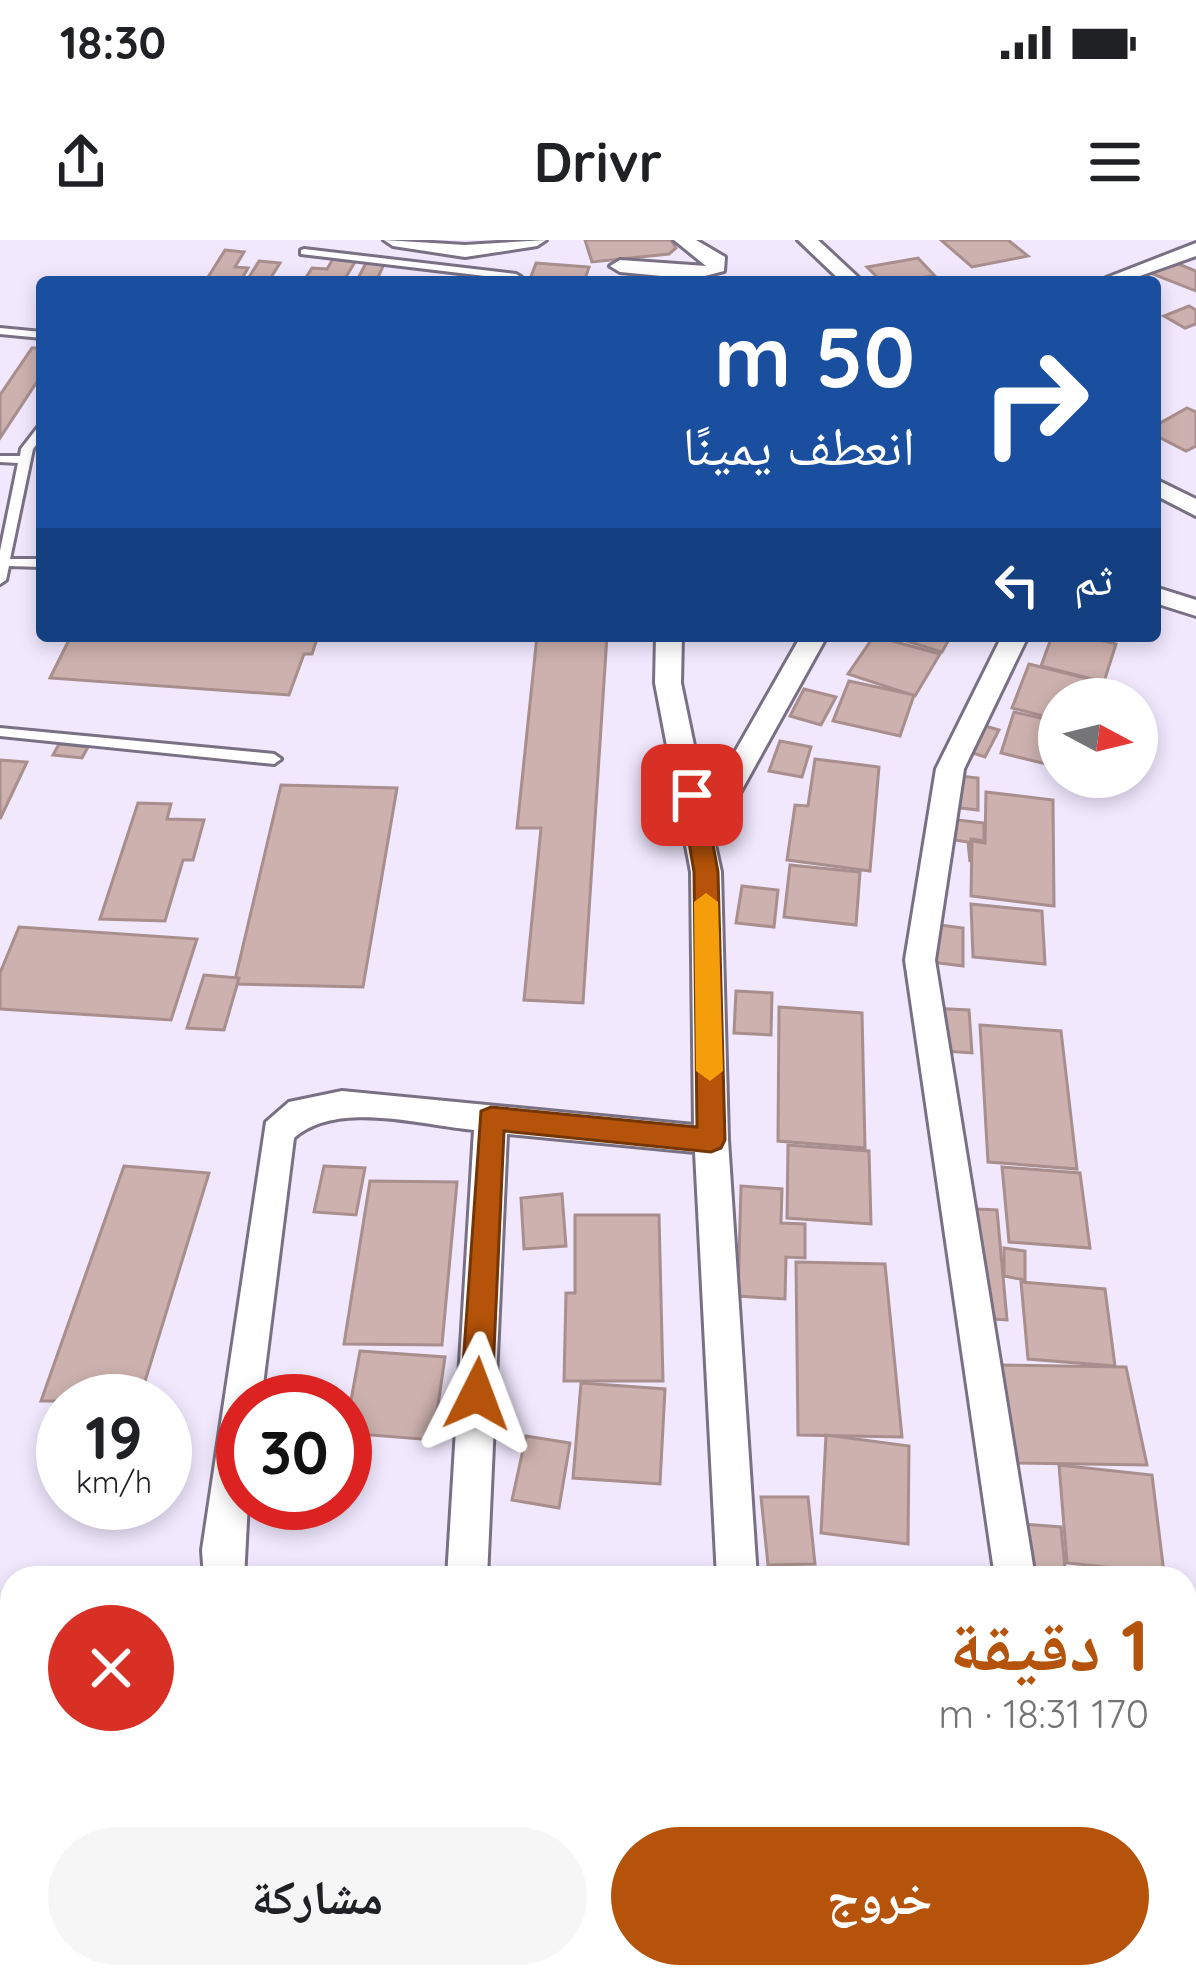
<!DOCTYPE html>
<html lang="ar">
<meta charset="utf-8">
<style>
body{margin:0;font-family:Quicksand,"Noto Naskh Arabic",sans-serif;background:#f6f6f6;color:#202124;direction:rtl;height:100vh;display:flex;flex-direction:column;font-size:45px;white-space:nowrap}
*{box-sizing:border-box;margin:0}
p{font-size:39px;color:#757577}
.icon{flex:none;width:66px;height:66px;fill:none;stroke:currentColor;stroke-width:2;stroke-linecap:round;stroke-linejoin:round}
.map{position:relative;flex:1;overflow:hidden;direction:ltr}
.details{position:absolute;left:0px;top:1326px;width:1197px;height:423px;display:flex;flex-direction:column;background:#fff;border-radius:36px 36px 0 0;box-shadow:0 6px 18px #0003;direction:rtl}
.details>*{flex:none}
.guide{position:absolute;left:36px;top:36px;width:1125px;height:366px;border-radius:12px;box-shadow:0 6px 18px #0003;direction:rtl;background:#1a4fa0;color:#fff;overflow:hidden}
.needle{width:78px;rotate:97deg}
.tools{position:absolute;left:1038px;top:438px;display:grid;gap:24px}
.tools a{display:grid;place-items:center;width:120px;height:120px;border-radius:50%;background:#fff;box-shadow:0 6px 18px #0003;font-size:60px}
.speed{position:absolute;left:36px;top:1134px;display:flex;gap:24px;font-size:60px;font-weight:700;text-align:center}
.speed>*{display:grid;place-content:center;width:156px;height:156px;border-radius:50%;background:#fff;box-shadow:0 6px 18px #0003;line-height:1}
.speed small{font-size:30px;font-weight:400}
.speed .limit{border:18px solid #d22;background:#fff;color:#111}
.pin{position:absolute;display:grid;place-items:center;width:102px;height:102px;color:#fff;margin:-51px;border-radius:24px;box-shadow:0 6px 18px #0006}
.me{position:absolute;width:132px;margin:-66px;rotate:3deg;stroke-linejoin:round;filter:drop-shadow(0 0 9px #0008)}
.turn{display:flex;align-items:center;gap:42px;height:252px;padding:0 48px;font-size:54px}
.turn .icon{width:156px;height:156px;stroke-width:2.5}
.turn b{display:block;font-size:84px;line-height:102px}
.then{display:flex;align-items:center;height:114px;padding:0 48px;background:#0003;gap:24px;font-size:45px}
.round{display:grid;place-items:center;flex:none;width:126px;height:126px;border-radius:63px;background:#f6f6f6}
.summary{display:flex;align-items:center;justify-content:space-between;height:204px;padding:0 48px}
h1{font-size:72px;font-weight:800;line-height:90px;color:#b45309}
.action{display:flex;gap:24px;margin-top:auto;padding:24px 48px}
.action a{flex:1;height:138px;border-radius:72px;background:#b45309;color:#fff;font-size:48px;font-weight:800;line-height:138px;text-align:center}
.action a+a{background:#f6f6f6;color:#202124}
.status{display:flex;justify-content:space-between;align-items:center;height:84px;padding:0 60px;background:#fff;direction:ltr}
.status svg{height:33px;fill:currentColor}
header{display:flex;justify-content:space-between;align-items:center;height:156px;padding:0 48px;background:#fff;font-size:54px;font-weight:800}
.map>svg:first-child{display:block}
.building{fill:#ccb1ae;stroke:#a88e8c;stroke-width:3}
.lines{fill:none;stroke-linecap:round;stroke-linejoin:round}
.lane-casing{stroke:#797084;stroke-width:6}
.street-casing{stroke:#797084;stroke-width:6}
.lane{fill:#fff;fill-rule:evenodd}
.street{fill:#fff;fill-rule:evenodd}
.route{fill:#b45309;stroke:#753606;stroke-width:3}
.slow{fill:#f59e0b}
</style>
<div class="status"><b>18:30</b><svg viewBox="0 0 49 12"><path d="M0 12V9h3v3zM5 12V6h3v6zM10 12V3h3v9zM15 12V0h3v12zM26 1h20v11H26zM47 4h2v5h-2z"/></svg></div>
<header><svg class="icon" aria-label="menu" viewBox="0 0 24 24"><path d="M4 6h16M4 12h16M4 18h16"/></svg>Drivr<svg class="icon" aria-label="share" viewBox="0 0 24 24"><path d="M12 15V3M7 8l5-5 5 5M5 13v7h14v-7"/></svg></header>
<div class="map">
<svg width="1196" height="1748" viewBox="0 0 1196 1748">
<rect width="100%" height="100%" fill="#f1e8fe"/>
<g class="building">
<path d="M585,0H671L676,8L669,14L592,22Z"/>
<path d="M941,0H1008L1028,16L972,27Z"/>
<path d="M225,10L244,12L235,27L248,28L240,42H205Z"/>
<path d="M918,18L935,36L882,42L867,27Z"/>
<path d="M333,19L355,22L343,42H303L312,28L327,29Z"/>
<path d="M1169,20L1196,31V51L1150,33Z"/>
<path d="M259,21L280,23L268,42H246Z"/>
<path d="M366,23L384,24L376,42H356Z"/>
<path d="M536,23L589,27L584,42H529Z"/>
<path d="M1189,66L1196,70V84L1185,88L1164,76Z"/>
<path d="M32,108H42V134L0,198V155Z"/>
<path d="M1187,168L1196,172V206L1186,211L1155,195V186Z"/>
<path d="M47,396H318L312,414H304L289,455L50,438L70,398Z"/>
<path d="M537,396H607L583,763L524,760L541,588H517Z"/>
<path d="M874,396L940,414L915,456L848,434Z"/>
<path d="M890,396H951L942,412Z"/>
<path d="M1052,396H1083L1116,404L1104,442L1041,426Z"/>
<path d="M1029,424L1097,441L1091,459H1059V480L1012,468Z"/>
<path d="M849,441L914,455L900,496L833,481Z"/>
<path d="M804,449L836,457L821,485L790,476Z"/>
<path d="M1014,472L1059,482V527L1001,513Z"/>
<path d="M968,481L999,490L985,517L954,507Z"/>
<path d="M780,501L811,507L802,537L769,531Z"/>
<path d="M59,504L88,507L82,518L53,515Z"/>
<path d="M815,519L879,527L870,631L787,620L795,565L808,566Z"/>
<path d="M0,520L27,522L0,579Z"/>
<path d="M943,534L978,538V570L942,566Z"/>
<path d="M281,545L397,548L363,747L234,744Z"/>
<path d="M986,552L1053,560L1054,666L971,656L972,601L985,603Z"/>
<path d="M138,563L171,564L167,579L204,580L193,620H183L165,681L100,679Z"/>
<path d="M949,579L984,583V601L971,599L970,622L968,602L948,599Z"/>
<path d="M790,625L860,632L856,685L784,677Z"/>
<path d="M742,646L778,650L774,687L736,683Z"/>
<path d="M971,664L1042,671L1045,724L973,717Z"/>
<path d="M925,683L963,688V726L923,721Z"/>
<path d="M19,687L197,699L171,780L0,769V733Z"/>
<path d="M204,735L239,738L224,790L187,788Z"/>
<path d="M736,751L772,753L771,795L734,793Z"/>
<path d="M779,767L862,773L865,908L778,901Z"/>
<path d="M929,768L969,770L972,813L931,810Z"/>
<path d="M980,785L1061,791L1077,929L988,922Z"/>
<path d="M788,905L869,911L871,984L787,978Z"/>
<path d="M124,926L209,933L139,1161H41Z"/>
<path d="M324,926L365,928L356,975L314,972Z"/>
<path d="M1002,927L1080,933L1090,1008L1009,1002Z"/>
<path d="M370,941L457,942L442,1105L344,1104Z"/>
<path d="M741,946L782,949L781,983L805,984V1018L786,1017L785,1059L738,1056Z"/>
<path d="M562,954L566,1006L524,1009L521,958Z"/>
<path d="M954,968L997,970L1007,1080L962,1077Z"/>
<path d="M575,975H659L663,1141H564L566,1053H575Z"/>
<path d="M1004,1008L1025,1011V1040L1004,1036Z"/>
<path d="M796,1022L885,1024L902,1197L798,1195Z"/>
<path d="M1021,1042L1105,1049L1115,1126L1028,1119Z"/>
<path d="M360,1111L445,1117L433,1200L345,1193Z"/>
<path d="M999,1125L1126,1127L1147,1225L1015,1223Z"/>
<path d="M581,1143L665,1149L660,1244L573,1238Z"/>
<path d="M826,1195L909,1206L908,1304L821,1293Z"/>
<path d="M526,1196L570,1203L559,1268L512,1260Z"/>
<path d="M1059,1225L1152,1235L1164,1333L1067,1323Z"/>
<path d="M761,1257H808L815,1324L768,1325Z"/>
<path d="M1011,1283L1061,1287L1066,1338H1015Z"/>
</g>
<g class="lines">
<defs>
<g id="lane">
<path d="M304,9L516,34L521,37L519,42H509L510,39L301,14V10Z"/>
<path d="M0,88L42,92V98L0,94Z"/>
<path d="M42,186V197L33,209L10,319H42V327L9,326L6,340L0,344V311L18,223L0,222V216H20L21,209L38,187Z"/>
<path d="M0,488L274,514L281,519L274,524L0,496Z"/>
</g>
<g id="street">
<path d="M384,0L465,5L546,0L537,6L465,17L393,6Z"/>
<path d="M674,0H696L725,17L724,31L693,39L620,32L610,26L620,20L706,26Z"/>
<path d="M798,0H818L863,42H842Z"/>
<path d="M1196,3V16L1123,42L1106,38Z"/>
<path d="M1155,239L1196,259V276L1155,255Z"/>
<path d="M1155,347L1196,360V376L1155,363Z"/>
<path d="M656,396H682L681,443L706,563L801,396H827L714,600L721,632L728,900L757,1338H717L695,912L507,894L487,1338H447L474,890C420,885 337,860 294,898L261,1161H243V1263H248L244,1338H204L202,1310L266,882L289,862L342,851L694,885L691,632L655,443Z"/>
<path d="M1002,396H1028L964,529L935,720L1035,1338H995L905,720L936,529Z"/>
<path d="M1185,1505L1196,1507V1551L1185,1549Z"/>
</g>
</defs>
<use href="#lane" class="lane-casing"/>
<use href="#street" class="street-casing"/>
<use href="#lane" class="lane"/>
<use href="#street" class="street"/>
</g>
<path class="route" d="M692,547L704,555L718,632L725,900L721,908L711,912L504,891L492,1154L488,1164L477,1169L466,1164L461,1154L481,871L491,867L697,887L694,632L681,555Z"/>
<path class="slow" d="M706,653L718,662L723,831L710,841L696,831L694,662Z"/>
</svg>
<div class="tools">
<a><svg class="needle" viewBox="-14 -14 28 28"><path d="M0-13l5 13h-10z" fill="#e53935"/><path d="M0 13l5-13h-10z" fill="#757577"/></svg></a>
</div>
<div class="speed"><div>19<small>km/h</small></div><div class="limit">30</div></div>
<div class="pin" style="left:692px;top:555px;background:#d93025"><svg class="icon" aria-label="arrive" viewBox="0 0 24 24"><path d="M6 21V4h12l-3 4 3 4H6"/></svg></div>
<svg class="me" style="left:477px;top:1154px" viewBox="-20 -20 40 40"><path d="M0-17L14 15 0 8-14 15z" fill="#b45309" stroke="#fff" stroke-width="4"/></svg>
<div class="guide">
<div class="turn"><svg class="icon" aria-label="right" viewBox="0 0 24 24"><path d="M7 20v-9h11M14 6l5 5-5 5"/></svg><div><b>50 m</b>انعطف يمينًا</div></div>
<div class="then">ثم<svg class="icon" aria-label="left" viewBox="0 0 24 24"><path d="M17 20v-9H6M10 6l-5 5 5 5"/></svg></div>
</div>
<section class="details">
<div class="summary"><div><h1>1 دقيقة</h1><p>170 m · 18:31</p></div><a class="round" style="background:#d93025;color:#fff"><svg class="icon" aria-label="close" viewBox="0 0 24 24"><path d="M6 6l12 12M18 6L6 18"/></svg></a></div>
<div class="action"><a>خروج</a><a>مشاركة</a></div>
</section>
</div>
